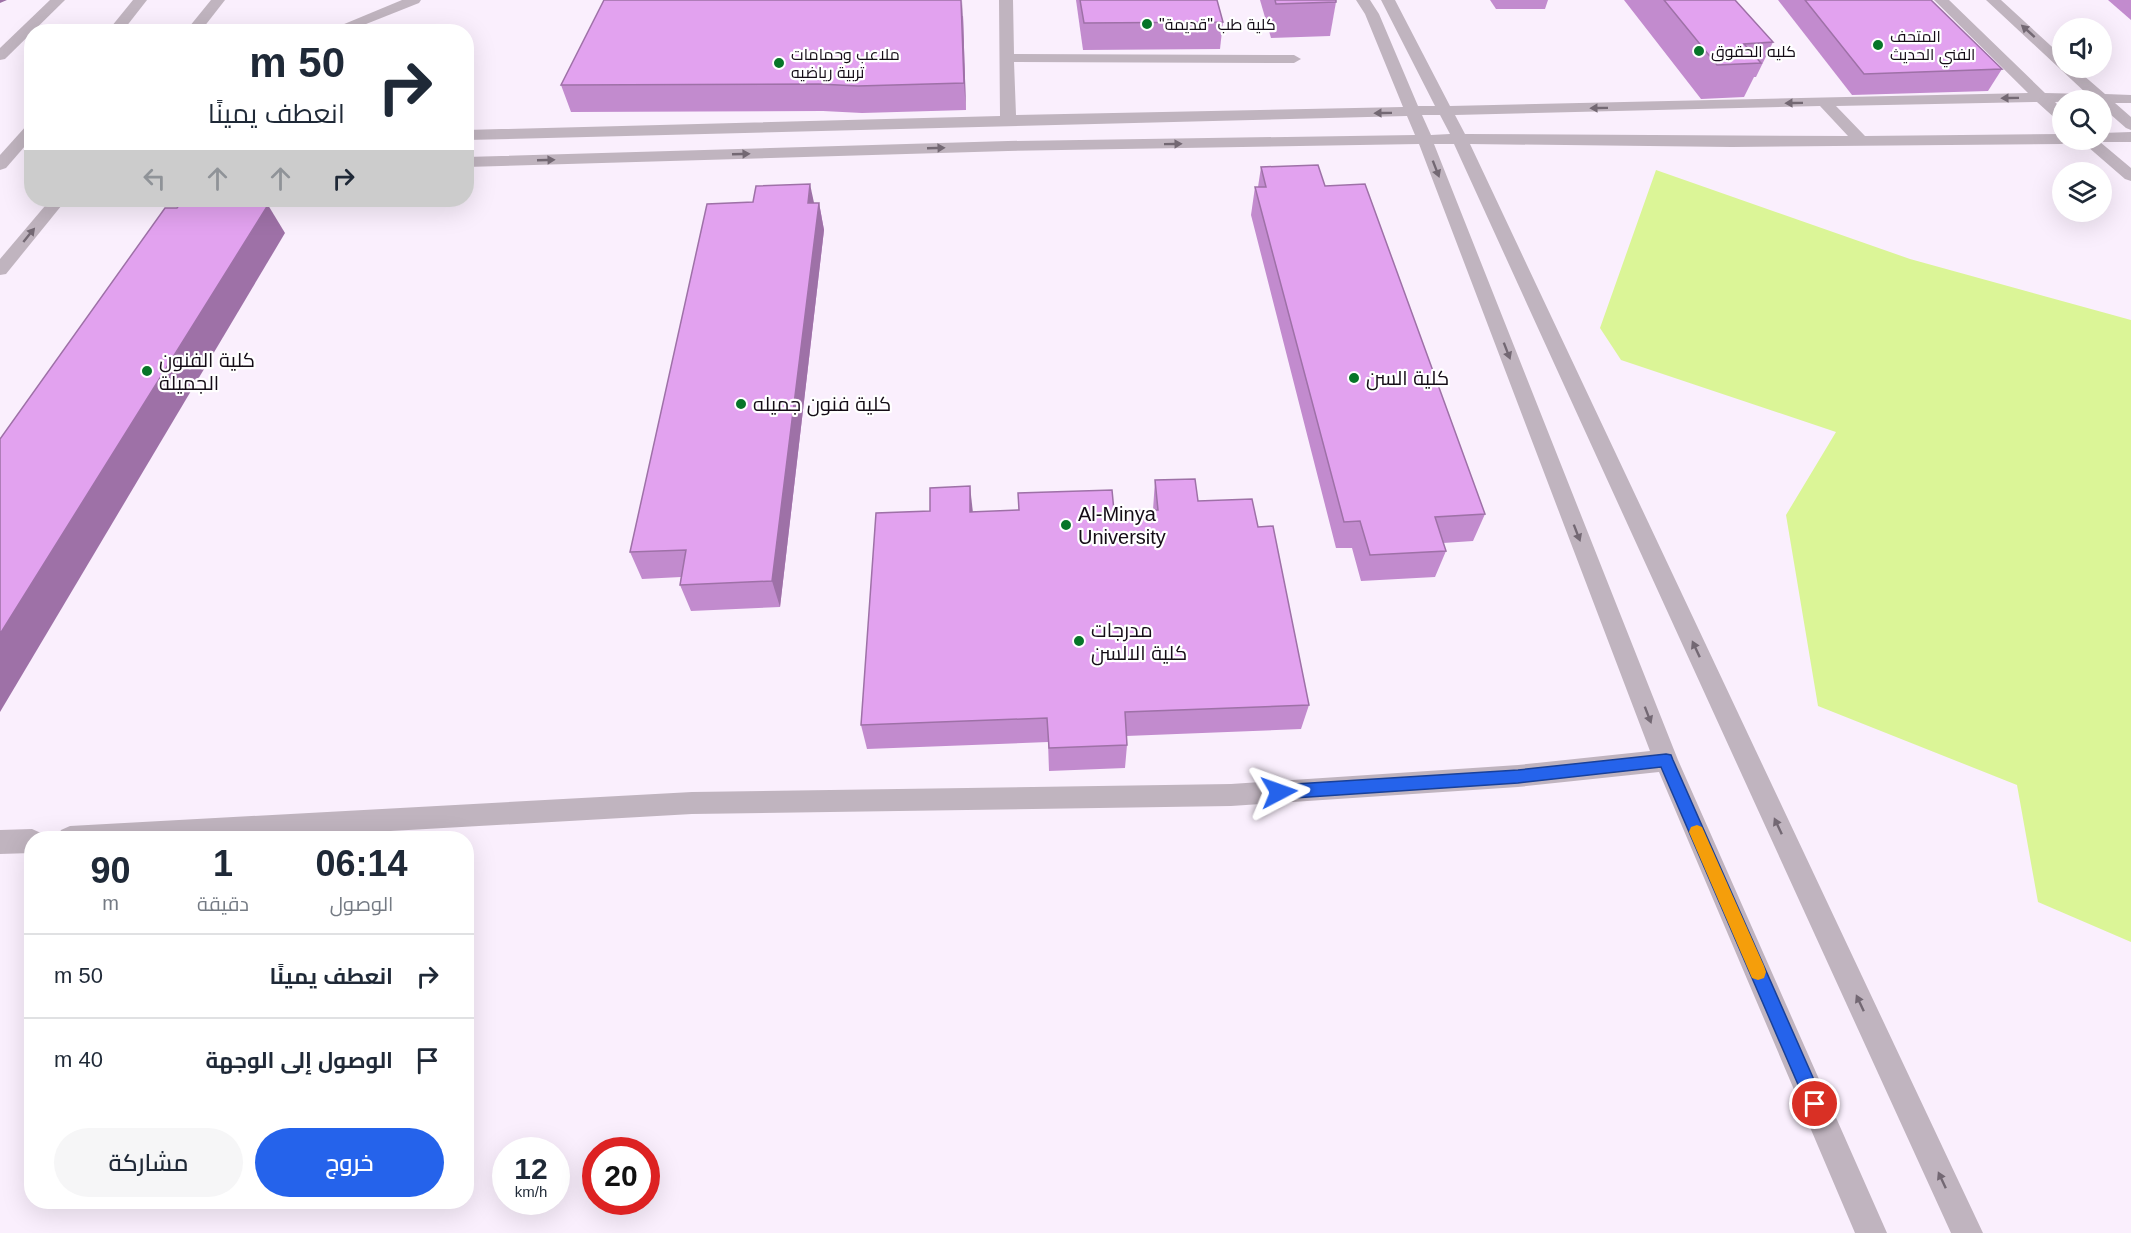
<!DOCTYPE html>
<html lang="ar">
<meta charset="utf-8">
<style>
body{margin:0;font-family:Helvetica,Cairo,sans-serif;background:#f6f6f7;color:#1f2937;direction:rtl;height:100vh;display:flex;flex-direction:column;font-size:22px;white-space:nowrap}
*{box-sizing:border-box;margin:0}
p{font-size:20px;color:#747a83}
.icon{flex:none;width:33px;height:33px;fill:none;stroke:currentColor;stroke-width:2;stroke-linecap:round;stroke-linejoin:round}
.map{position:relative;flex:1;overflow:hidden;direction:ltr}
.side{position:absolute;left:24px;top:831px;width:450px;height:378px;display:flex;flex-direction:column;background:#fff;border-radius:24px;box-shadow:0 6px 24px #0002;direction:rtl}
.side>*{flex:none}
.banner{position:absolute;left:24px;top:24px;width:450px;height:183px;border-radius:24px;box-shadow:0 6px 24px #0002;direction:rtl;background:#fff;color:#1f2937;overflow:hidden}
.fabs{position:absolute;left:2052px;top:18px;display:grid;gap:12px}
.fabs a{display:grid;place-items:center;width:60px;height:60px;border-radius:50%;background:#fff;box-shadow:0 6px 24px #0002;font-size:30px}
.speed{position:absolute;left:492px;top:1137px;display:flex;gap:12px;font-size:30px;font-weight:700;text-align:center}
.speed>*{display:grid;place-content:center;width:78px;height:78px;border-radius:50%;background:#fff;box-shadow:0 6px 24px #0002;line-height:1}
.speed small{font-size:15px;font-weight:400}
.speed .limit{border:9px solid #d22;background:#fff;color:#111}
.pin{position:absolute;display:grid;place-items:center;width:51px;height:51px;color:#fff;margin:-26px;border:3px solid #fff;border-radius:50%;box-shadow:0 2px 6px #0007}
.me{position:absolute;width:66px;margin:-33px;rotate:86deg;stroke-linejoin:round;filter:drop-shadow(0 0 4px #0008)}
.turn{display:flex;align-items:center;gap:21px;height:126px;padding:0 30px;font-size:27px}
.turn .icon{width:78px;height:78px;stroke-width:2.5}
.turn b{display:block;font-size:42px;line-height:51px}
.lanes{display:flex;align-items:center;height:57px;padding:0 30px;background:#0003;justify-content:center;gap:30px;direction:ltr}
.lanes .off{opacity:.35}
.eta{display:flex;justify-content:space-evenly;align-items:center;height:102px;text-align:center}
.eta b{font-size:36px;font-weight:600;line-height:42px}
.cta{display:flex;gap:12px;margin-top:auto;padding:12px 30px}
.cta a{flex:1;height:69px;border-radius:36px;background:#2563eb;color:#fff;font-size:24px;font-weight:600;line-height:69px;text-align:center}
.cta a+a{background:#f6f6f7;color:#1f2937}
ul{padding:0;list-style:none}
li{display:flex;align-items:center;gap:18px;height:84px;padding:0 30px;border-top:2px solid #e0e1e3}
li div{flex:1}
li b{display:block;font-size:22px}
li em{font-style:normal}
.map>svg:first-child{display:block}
.built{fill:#faeffd;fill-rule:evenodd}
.green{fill:#dbf597}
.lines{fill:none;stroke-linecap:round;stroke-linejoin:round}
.lane{fill:#c0b4bf;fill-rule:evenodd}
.wall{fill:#c28bce}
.shaded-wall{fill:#9e71a7}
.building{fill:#e2a2ef;stroke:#9e71a7;stroke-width:1.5}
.oneway{fill:#736873}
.route{fill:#2563eb;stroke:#184099;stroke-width:1.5}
.slow{fill:#f59e0b}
.poi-dot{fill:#067528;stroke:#fff;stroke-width:2}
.labels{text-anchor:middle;stroke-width:4.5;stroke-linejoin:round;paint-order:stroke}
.far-poi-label{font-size:16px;fill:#140c16;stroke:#fff;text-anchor:start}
.poi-label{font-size:20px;fill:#140c16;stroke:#fff;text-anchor:start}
</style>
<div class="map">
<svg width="2131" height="1233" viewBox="0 0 2131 1233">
<rect width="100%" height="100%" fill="#fdf8fe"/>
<path class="built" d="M0,0H2131V1233H0ZM2062,28H2102V68H2062ZM32,32H466V200H32ZM2062,100H2102V140H2062ZM2062,172H2102V212H2062ZM32,838H466V1202H32ZM506,1150H556V1202H506ZM596,1150H646V1202H596Z"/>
<path class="green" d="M1656,170L1910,259L2131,320V942L2038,902L2017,785L1818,706L1786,515L1836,432L1621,360L1600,328Z"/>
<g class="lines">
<g class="lane">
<path d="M50,0H65L5,59L0,60V48Z"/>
<path d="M133,0H147L122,32H107Z"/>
<path d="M211,0H225L200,32H185Z"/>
<path d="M402,0H421L419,3L346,32H325Z"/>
<path d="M999,0H1013L1014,54L1294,55L1301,59L1294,63L1014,62L1016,115L1403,107L1365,14L1356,0H1370L1379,14L1418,106H1435L1381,0H1395L1450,106L2028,93L1934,0H1949L2045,93L2087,94L1986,0H2001L2062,56V68H2075L2105,94L2131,95V103H2115L2131,117V130L2126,128L2102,107V100L2055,102L2062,109V122L2057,120L2037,102L1836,106L1865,136L2062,134V140H2069L2062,144L1732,147L1470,144L1983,1233H1951L1454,144H1434L1678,760L1887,1233H1855L1659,772L1518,787L1231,806L692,814L267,838H57L61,830L70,826L692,792L1231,784L1518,765L1650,751L1419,144L1008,151L466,167V157L1008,141L1415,135L1407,116L466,140V130L1000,116ZM1820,106L1848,136L1465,134L1455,115ZM1422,115H1440L1450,134L1431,135Z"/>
<path d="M32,124V138L6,168L0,170V155L27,125Z"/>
<path d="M2131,132V142H2100L2131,168V181L2125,179L2080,140H2102V133Z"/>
<path d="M50,200H66L6,274L0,275V259Z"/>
<path d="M32,829L41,833L44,838H32V853L0,854V830Z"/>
</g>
</g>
<g class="wall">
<path d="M1076,0H1217L1223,22L1220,49L1083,50Z"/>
<path d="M1260,0H1336V2L1330,36L1271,38Z"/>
<path d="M1490,0H1548L1545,9H1496Z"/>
<path d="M1624,0H1735L1773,42L1756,77H1754L1744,97L1701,99Z"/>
<path d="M1778,0H1931L2002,69L1988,91L1852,95Z"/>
<path d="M2108,0H2131V20Z"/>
<path d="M963,16L966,110L862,113L823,111L571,112L561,85Z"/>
<path d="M1261,167L1325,186L1485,514L1473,541L1443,543L1446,551L1435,577L1361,581L1352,548H1336L1251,215L1255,187H1258Z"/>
<path d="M814,203H819L824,230L780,607L691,611L680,585L681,577L642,579L630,552Z"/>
<path d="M1155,480L1198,501L1258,527L1309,705L1301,729L1126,736L1127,745L1125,768L1049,771L1048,742L867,749L861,725L972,512L1114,511L1153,510Z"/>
</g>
<g class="shaded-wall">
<path d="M0,0H7L0,3Z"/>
<path d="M962,0L963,16L966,110L964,83Z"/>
<path d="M810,184L816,212L808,203Z"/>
<path d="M230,200H235L250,224L226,206Z"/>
<path d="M819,203L824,230L780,607L772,581Z"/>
<path d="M268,205L285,233L0,712V634Z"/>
<path d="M970,486L973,513L970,512Z"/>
</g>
<g class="building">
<path d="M604,0H961L964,83L858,86L819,84L561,85Z"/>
<path d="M1080,0H1217L1223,22L1084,23Z"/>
<path d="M1275,0H1336V2L1276,4Z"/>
<path d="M1664,0H1735L1773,42L1744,44L1761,63L1717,65Z"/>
<path d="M1805,0H1931L2002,69L1864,74Z"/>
<path d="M1318,165L1325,186L1365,184L1485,514L1435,517L1446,551L1370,555L1360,521L1344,522L1255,187H1266L1261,167Z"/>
<path d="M810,184L808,203H819L772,581L680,585L686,550L630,552L707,204L753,202L756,186Z"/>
<path d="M183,200H230L226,206L268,205L0,634V439L165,208H177Z"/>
<path d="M1195,479L1198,501L1252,499L1258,527L1273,526L1309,705L1125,712L1127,745L1049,748L1047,718L861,725L876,513L930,511V488L970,486V512L1019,510L1018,493L1112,490L1114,511L1158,510L1155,480Z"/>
</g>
<defs><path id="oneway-solid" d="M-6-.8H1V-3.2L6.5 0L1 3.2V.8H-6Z" transform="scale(1.5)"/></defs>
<g class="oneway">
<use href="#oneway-solid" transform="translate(2028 31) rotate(-138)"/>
<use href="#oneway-solid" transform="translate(2010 98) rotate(179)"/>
<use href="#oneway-solid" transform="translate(1794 103) rotate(179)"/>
<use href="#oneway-solid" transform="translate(1599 108) rotate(179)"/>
<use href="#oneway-solid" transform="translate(1383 113) rotate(179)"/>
<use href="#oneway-solid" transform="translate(1173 144) rotate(-1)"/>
<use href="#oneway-solid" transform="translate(936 148) rotate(-2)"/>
<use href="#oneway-solid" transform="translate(741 154) rotate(-2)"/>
<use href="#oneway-solid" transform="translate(546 160) rotate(-2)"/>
<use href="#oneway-solid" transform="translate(1436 169) rotate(69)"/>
<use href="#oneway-solid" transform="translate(29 235) rotate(-51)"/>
<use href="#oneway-solid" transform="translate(1507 351) rotate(69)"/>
<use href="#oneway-solid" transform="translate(1577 533) rotate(69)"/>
<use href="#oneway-solid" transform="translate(1696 649) rotate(-115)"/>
<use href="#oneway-solid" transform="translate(1648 715) rotate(69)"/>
<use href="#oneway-solid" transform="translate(1778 826) rotate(-115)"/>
<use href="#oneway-solid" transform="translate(1860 1003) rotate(-115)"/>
<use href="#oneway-solid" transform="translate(1942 1180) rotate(-115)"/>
</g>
<path class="route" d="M1666,754L1671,755L1673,760L1822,1098L1824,1104L1822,1110L1815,1113L1809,1110L1661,767L1518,783L1279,799L1274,797L1271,792L1274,787L1279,785L1518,770Z"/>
<path class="slow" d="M1697,825L1702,827L1764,966L1766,972L1764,978L1758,980L1752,978L1689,832L1691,827Z"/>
<g class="poi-dot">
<circle cx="1147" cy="24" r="6"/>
<circle cx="1878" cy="45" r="6"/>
<circle cx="1699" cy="51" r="6"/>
<circle cx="779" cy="63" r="6"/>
<circle cx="147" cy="371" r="6"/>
<circle cx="1354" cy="378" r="6"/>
<circle cx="741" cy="404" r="6"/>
<circle cx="1066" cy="525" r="6"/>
<circle cx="1079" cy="641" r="6"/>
</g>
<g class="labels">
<g class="far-poi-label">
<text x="1159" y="30">"كلية طب "قديمة</text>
<text x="1890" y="42">المتحف<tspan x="1890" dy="18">الفني الحديث</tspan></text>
<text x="1711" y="57">كليه الحقوق</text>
<text x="791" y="60">ملاعب وحمامات<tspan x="791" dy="18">تربية رياضيه</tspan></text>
</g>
<g class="poi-label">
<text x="159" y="367">كلية الفنون<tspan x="159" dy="23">الجميلة</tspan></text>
<text x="1366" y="385">كلية السن</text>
<text x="753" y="411">كلية فنون جميله</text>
<text x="1078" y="521">Al-Minya<tspan x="1078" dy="23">University</tspan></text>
<text x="1091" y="637">مدرجات<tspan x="1091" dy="23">كلية الالسن</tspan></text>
</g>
</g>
</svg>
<div class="fabs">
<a><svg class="icon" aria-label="sound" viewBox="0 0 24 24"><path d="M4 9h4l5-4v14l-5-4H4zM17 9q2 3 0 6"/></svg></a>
<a><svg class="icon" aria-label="search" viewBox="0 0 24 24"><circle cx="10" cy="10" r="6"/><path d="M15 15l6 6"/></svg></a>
<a><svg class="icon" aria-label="layers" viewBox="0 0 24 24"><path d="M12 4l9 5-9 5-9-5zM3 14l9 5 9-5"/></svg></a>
</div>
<div class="speed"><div>12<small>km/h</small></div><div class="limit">20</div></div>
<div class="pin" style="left:1815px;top:1104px;background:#d93025"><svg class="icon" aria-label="arrive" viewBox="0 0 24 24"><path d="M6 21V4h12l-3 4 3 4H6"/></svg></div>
<svg class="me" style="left:1279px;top:792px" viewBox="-20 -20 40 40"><path d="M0-17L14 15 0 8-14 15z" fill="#2563eb" stroke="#fff" stroke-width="4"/></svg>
<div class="banner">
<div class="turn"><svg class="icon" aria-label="right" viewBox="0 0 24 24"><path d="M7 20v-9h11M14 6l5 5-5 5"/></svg><div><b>50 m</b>انعطف يمينًا</div></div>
<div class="lanes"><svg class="icon off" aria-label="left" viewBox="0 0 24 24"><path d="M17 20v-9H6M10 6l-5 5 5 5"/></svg><svg class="icon off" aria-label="ahead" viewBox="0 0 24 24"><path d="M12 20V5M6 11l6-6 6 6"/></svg><svg class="icon off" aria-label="ahead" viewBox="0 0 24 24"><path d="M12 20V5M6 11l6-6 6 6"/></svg><svg class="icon" aria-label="right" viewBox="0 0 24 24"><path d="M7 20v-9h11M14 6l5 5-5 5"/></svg></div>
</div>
<section class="side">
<div class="eta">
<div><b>06:14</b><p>الوصول</p></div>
<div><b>1</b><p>دقيقة</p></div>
<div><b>90</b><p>m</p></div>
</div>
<ul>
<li><svg class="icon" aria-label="right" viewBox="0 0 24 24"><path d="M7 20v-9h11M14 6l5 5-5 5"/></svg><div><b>انعطف يمينًا</b></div><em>50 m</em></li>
<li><svg class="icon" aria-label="arrive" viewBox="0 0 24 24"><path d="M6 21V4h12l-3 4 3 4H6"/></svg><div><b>الوصول إلى الوجهة</b></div><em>40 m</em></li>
</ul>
<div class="cta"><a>خروج</a><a>مشاركة</a></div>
</section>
</div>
